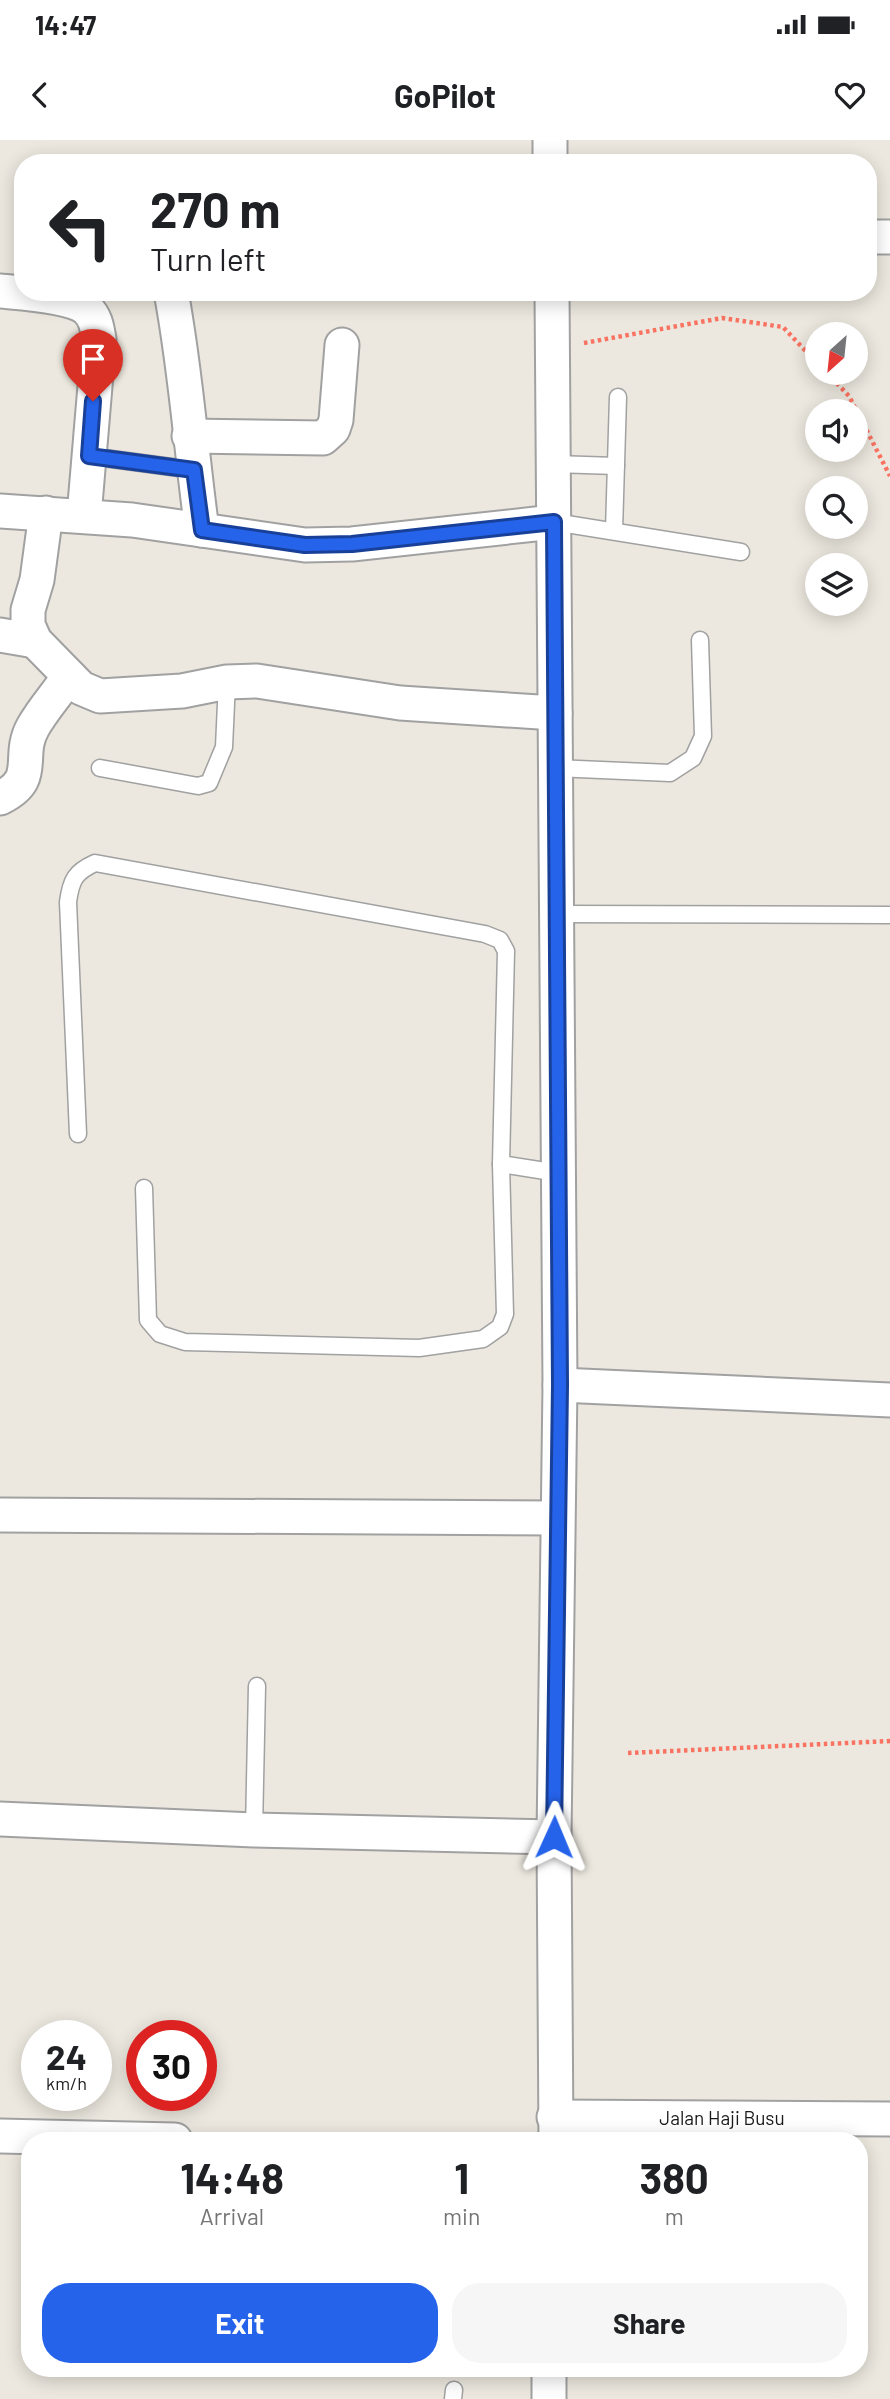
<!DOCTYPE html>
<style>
body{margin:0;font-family:Barlow,sans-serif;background:#f6f6f6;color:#202124;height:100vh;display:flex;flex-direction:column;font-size:26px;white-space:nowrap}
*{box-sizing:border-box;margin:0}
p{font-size:23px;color:#757577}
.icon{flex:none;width:38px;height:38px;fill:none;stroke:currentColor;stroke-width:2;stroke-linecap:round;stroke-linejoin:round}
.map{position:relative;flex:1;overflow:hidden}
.panel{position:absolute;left:21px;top:1992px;width:847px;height:245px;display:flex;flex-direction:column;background:#fff;border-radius:28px;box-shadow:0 4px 18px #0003}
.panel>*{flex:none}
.banner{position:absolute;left:14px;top:14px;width:863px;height:147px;border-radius:28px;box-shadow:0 4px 18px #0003;background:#fff;color:#202124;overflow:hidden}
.needle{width:46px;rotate:207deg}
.tools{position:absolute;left:805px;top:182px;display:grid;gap:14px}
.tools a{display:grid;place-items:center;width:63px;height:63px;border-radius:50%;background:#fff;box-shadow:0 4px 18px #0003;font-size:35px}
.speed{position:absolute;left:21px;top:1880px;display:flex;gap:14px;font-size:35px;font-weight:700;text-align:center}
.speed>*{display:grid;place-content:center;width:91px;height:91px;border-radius:50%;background:#fff;box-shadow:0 4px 18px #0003;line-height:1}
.speed small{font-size:18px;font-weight:400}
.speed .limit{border:10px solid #d22;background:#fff;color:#111}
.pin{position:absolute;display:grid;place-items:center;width:60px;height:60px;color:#fff;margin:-72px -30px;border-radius:50% 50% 50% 0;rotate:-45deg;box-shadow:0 0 7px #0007}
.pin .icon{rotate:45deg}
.me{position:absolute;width:77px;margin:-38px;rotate:1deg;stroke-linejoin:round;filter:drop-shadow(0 0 5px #0008)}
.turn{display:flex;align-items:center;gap:24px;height:147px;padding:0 21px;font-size:32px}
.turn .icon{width:91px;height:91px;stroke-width:2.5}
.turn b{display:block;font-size:49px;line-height:60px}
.eta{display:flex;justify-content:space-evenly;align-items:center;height:119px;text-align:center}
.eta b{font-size:42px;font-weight:700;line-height:49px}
.button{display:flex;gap:14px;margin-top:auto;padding:14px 21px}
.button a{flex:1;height:80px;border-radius:28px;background:#2563eb;color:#fff;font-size:28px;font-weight:700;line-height:80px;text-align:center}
.button a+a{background:#f6f6f6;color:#202124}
.status{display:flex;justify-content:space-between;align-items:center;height:49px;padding:0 35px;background:#fff;direction:ltr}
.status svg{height:19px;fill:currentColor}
header{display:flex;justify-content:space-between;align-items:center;height:91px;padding:0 21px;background:#fff;font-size:32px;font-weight:700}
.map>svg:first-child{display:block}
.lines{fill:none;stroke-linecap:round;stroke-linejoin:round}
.service-casing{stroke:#a1a1a1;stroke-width:19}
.minor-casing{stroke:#a1a1a1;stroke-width:37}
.path{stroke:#fa7362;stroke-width:4.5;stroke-dasharray:3.5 3.5;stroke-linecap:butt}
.service{stroke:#fff;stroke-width:16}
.minor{stroke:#fff;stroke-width:33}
.route-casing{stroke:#184099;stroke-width:18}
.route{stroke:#2563eb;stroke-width:12}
.labels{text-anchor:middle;stroke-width:5;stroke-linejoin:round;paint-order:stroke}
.street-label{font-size:19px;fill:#1a1a1a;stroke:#fff}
</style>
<div class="status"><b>14:47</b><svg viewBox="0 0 49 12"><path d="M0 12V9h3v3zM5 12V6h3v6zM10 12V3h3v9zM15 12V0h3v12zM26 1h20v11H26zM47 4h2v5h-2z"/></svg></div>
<header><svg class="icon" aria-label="back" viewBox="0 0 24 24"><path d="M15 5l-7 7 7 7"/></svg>GoPilot<svg class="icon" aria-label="heart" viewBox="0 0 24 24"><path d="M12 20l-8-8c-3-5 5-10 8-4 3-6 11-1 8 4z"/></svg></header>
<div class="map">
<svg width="890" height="2259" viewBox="0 0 890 2259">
<rect width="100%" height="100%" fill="#ece8df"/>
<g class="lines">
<defs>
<g id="service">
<path d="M89,316L194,330"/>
<path d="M554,324L616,326"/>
<path d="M554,382L741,412"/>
<path d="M614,391L618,257"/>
<path d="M100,628L198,646L209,643L224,607L227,542"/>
<path d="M555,628L670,633L693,618L703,596L700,500"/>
<path d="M556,774L890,775"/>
<path d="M78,994L68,762C71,740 75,732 95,723L485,794L500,800L506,811L501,1024L505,1174L500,1187L483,1199L419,1208L185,1202L160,1194L148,1180L144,1048"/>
<path d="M501,1024L558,1033"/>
<path d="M254,1690L257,1546"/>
<path d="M453,2259L454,2250"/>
</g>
<g id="minor">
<path d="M550,0V23"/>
<path d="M868,97H890"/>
<path d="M0,151C20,153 72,156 87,169C96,178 97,188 99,199L84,376"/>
<path d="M171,152C186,230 191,311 202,390"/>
<path d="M552,152L560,1245L554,1697L556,2000"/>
<path d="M189,296L323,298L333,289L336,280L342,205"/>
<path d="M0,371L132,380L305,405L352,404L554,382"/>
<path d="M46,373L37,440L28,470V485L35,501L81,548L100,556L182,551L227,542L257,541L400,563L555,573"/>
<path d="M0,495L35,501"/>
<path d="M0,658C40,639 16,617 33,587C43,569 58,553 69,536"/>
<path d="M560,1245L890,1260"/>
<path d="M0,1375L557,1378"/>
<path d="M0,1679L254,1690L554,1697"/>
<path d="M554,1977L890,1979"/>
<path d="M0,1996L175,2000"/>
<path d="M549,2259V2228"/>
</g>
</defs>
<use href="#service" class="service-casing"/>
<use href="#minor" class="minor-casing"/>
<g class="path">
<path d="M584,203L722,178L783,187L817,223"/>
<path d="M827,233L849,256L890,336"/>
<path d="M628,1613L890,1601"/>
</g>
<use href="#service" class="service"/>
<use href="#minor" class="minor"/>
</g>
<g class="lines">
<defs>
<path id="route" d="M93,261L89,316L194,330L202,390L305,405L352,404L554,382L560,1245L554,1697"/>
</defs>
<use href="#route" class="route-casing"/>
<use href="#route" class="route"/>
</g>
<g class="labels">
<g class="street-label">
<text x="722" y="1985">Jalan Haji Busu</text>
</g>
</g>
</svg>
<div class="tools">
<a><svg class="needle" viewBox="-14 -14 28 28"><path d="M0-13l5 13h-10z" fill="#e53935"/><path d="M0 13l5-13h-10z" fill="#757577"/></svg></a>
<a><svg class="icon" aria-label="sound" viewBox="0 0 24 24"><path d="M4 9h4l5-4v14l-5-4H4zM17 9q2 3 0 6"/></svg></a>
<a><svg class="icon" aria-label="search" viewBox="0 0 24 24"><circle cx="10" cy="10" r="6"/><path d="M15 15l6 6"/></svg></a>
<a><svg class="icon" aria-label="layers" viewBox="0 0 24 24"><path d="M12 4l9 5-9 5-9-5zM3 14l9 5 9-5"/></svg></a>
</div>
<div class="speed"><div>24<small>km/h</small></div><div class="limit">30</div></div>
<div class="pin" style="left:93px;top:261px;background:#d93025"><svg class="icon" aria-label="arrive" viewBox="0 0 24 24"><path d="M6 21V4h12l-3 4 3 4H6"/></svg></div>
<svg class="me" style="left:554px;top:1697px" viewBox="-20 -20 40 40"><path d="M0-17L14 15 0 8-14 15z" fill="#2563eb" stroke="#fff" stroke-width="4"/></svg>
<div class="banner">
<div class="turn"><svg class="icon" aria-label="left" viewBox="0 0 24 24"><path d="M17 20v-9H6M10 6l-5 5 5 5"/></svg><div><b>270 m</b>Turn left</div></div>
</div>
<section class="panel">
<div class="eta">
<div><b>14:48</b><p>Arrival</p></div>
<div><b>1</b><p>min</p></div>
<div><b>380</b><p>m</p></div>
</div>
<div class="button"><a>Exit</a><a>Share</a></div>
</section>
</div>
